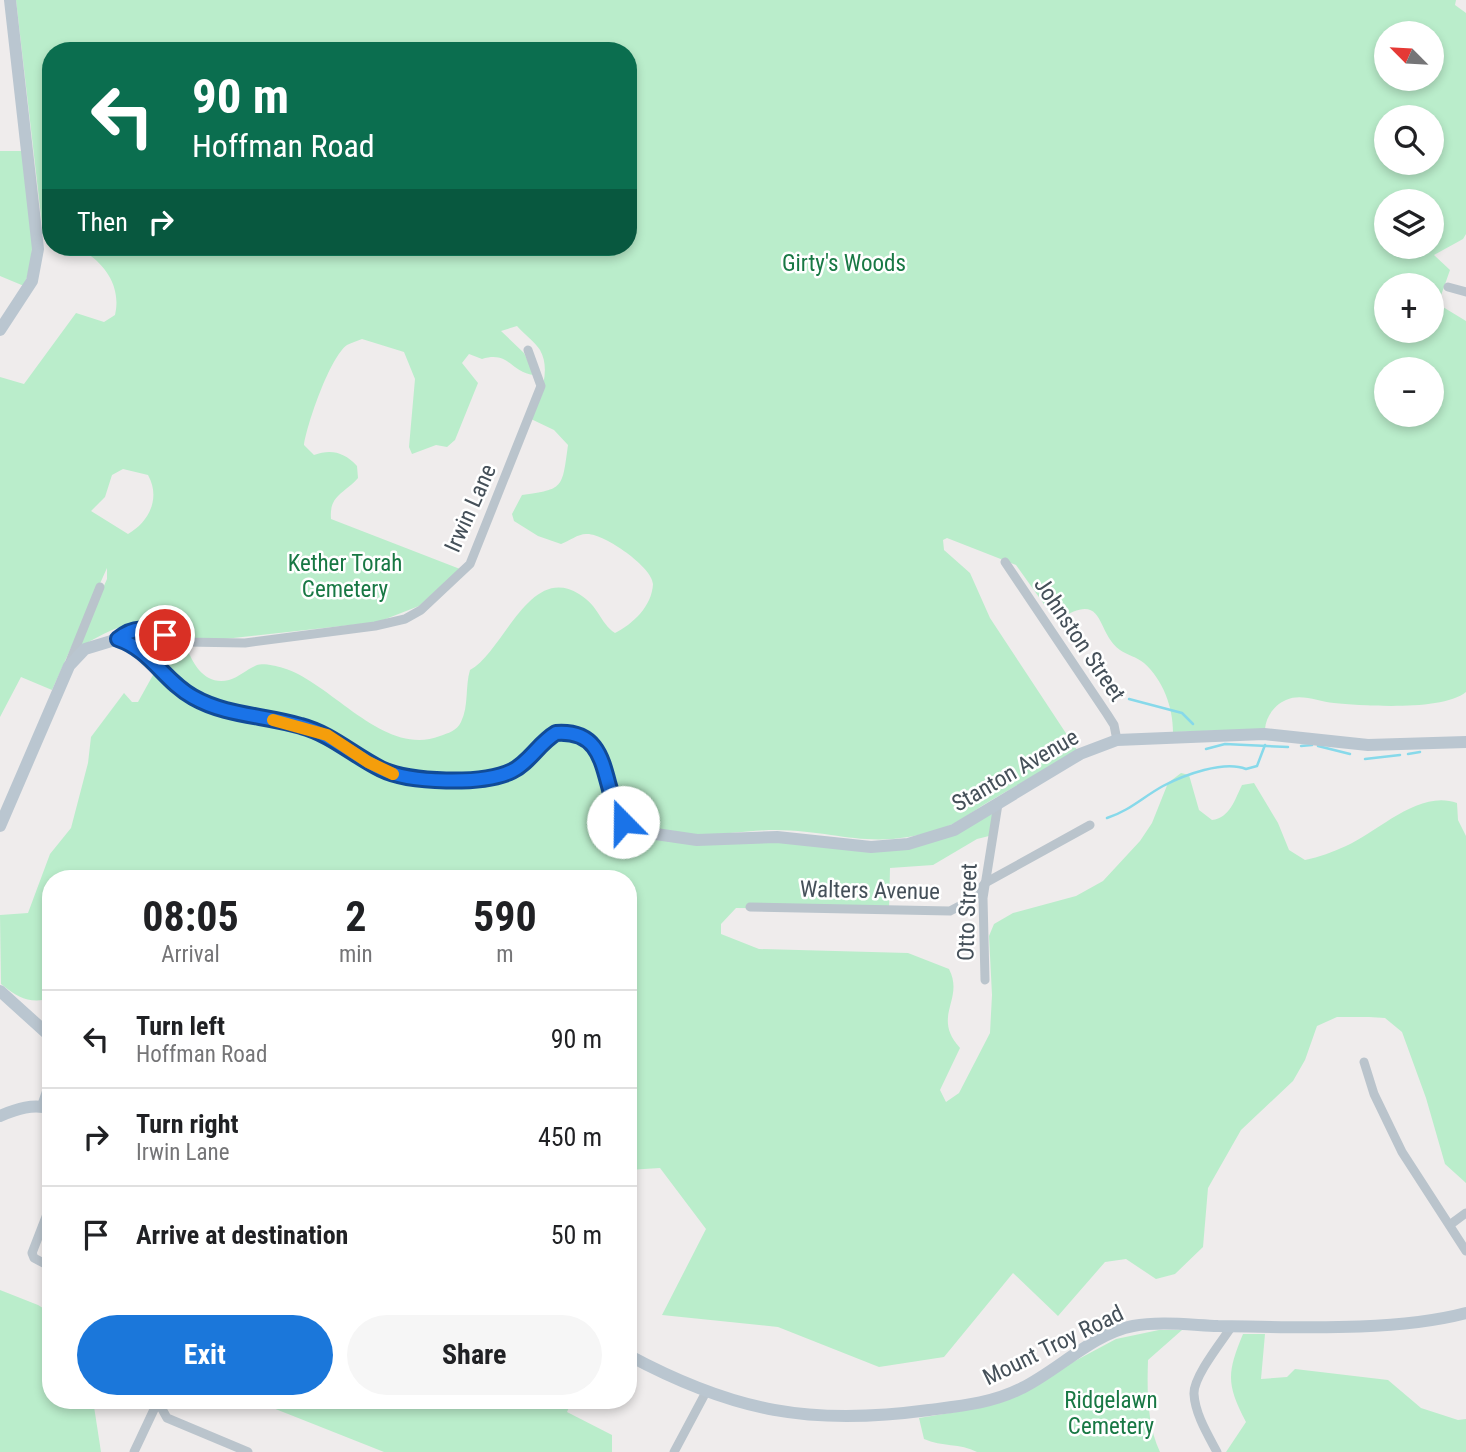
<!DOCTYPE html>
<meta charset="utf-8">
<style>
body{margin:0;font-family:"Roboto Condensed",sans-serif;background:#f6f6f6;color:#202124;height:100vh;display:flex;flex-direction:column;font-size:26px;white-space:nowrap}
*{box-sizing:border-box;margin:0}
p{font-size:23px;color:#757577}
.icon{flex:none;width:38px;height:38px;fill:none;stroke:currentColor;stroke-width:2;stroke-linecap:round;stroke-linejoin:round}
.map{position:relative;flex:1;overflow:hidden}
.details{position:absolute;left:42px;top:870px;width:595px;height:539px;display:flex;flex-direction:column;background:#fff;border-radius:28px;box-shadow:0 4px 10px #0003}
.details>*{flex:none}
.top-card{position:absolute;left:42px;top:42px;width:595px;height:214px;border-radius:28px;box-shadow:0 4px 10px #0003;background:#0b6e4f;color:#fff;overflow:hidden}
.needle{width:46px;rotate:294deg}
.controls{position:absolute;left:1374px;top:21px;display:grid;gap:14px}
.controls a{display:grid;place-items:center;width:70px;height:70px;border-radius:50%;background:#fff;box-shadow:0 4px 10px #0003;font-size:35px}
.pin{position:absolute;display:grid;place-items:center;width:60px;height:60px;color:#fff;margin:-30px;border:4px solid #fff;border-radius:50%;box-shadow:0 2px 7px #0007}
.me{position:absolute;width:77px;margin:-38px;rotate:338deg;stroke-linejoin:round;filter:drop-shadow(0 0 5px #0008)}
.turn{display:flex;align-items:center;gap:24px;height:147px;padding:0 35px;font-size:32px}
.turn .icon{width:91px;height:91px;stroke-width:2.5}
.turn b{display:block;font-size:49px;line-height:60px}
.then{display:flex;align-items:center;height:66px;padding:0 35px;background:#0003;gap:14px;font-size:26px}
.eta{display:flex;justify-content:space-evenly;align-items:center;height:119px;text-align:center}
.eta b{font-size:42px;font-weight:700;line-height:49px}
.button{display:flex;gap:14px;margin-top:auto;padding:14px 35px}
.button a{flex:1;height:80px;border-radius:42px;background:#1b77da;color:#fff;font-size:28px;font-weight:700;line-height:80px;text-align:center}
.button a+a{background:#f6f6f6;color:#202124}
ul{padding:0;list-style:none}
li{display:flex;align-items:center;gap:21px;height:98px;padding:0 35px;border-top:2px solid #e0e0e0}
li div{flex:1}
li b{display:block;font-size:26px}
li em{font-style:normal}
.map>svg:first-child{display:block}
.green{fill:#baedcb;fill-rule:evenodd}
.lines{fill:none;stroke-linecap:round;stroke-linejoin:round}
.stream{stroke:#87d9ea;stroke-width:2.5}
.street{stroke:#bac4cc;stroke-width:9}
.secondary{stroke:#bac6d0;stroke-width:12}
.route-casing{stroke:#114b97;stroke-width:18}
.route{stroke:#1a73e8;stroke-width:12}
.slow{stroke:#f59e0b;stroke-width:12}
.labels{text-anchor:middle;stroke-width:5;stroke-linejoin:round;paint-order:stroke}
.park-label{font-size:23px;fill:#187844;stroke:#fff}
.street-label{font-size:23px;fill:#455059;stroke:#fff}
</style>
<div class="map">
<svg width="1466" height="1452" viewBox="0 0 1466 1452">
<rect width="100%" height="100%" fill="#efecec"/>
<g class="green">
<path d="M16,0H1456L1455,5L1466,13V234L1463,239L1434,255L1450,270L1438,304L1466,321V692C1443,711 1365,706 1334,703C1318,702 1302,693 1286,700C1274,705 1266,717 1265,729L1173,732C1173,707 1163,680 1144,663C1137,657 1127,655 1120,650C1094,631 1107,588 1056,621L1016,565L947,538L943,540L944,550L970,573L990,618L1077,750C1047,768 1016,786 985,804C972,812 958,823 943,828C872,852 843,831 775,830C734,830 658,848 626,816C618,792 607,736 583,728C538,713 529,770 489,773C456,775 403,775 374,760C357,752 344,733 326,727C283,710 228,717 189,690C168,676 158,652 135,640L141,635L187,648C193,665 206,686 229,680C239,677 247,669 257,665C263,663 276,666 283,668C331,682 384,758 440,736C448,733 457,731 461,722C469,706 465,686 470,670C503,653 529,563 579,594C600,607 599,622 615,633C633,624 652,606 653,584C653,567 602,532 586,534C578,534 569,541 561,544L538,536L514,521L512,514L522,495C564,489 562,489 568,445L554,430L531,419C539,399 552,371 540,350C535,342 524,334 517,326L501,331L524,353L535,375C511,374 510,350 482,359L469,354L462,363L478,383L455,440L447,447L436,445L412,454L409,447L415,379L404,352L362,339C357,341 351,343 347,345C330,357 307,424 304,445L314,455C331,449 344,452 357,466L358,478C344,494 329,495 331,519L460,569L419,606L378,622L206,641C184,640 168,631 148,626C123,619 97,638 76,649L107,579V568L52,690L21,677L0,717V377L24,384L76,313L104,322L115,315C122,285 103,260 76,247H628V51H51V234L43,233ZM1386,33H1432V79H1386ZM1386,117H1432V163H1386ZM1386,201H1432V247H1386ZM1386,285H1432V331H1386ZM1386,369H1432V415H1386ZM123,469L148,475C161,498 149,522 128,534L91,511L105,497L112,475Z"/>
<path d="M0,151H22C28,195 41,242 24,286L0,276Z"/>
<path d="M158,666L194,698L301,726L398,776L505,774L546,738L586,737L618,814L635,831L908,844L998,804L993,835L977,839L933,865L890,868L889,910L736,908L721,924V934L759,949L908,953L949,969C965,1000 931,1016 960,1048L940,1090L946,1102L959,1093L990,1033L992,995L989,936L994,924L1013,913L1076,896L1103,881L1140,841L1152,823L1168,783L1181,773L1189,775L1199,810L1212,820C1230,818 1235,799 1242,785L1254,783L1278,823L1289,850L1305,860C1319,857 1333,852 1346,846C1378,832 1419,789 1457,803L1458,820L1466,836V1183L1445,1164L1426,1098L1402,1032L1385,1018L1369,1017H1337L1317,1026L1305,1060L1293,1081L1241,1130L1208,1188L1203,1247L1175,1274L1156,1279L1126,1259L1105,1262L1058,1316L1013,1273L944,1357L879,1367L778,1327L662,1315L706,1229L660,1168L628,1170V878H51V999C28,1003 20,999 1,984L0,915L28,913L50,854L71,828L88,763L91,737L124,693L132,702H138Z"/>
<path d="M0,1290L38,1305L51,1313V1400H93L101,1452H0Z"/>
<path d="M1159,1330H1182L1148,1360C1147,1390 1147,1425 1160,1452H977C960,1443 942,1447 924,1439L919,1418L962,1411L1073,1362L1116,1339Z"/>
<path d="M1243,1334H1265L1261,1379L1287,1377L1295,1369L1388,1380L1421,1408L1458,1420L1466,1419V1452H1226L1246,1422C1226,1384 1227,1373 1243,1334Z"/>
<path d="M253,1400H572L567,1412L612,1435V1452H384Z"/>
</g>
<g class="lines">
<g class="stream">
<path d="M1129,699L1182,713L1193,724"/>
<path d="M1301,746L1312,745"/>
<path d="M1318,746L1350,754"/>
<path d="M1206,749L1225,744L1288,747"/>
<path d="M1408,754L1420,752"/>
<path d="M1365,759L1400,755"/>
<path d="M1107,818C1129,811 1143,797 1163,786C1184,775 1224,760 1246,769L1257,766L1265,745"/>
</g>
<g class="street">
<path d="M1448,287L1466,292"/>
<path d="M1005,562L1107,714L1114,725L1117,740"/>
<path d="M118,639L125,633L147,628L185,642L245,643L375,626L405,619L421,610L470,564L541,386L528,350"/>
<path d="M69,664L100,587"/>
<path d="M750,907L950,911L971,900L985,883L1090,825"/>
<path d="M985,980L983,898L998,804"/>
<path d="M1364,1062L1374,1094L1402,1152L1466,1251"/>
<path d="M51,1204L32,1253L34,1258L51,1267"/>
<path d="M1451,1224L1466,1213"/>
<path d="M157,1400L167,1418L248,1452"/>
<path d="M134,1452L158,1401"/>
<path d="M674,1452L706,1392"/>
<path d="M1217,1452C1208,1435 1195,1414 1194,1394C1193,1377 1222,1341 1232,1326"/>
</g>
<g class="secondary">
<path d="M0,330L32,281L38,249L10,0"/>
<path d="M0,826L69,666L85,649L118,639C151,650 164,681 193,698C225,716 265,715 301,725C331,734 353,755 381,769C409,783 483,785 512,771C529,764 539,743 556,733H578L593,744L618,814L635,831L697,840L777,837L871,847L908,844L954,830L1080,754L1117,740L1264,734L1368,745L1466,742"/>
<path d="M0,991L51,1037"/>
<path d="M43,1106L51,1083"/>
<path d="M0,1116C16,1109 34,1103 51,1109"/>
<path d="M628,1355C734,1412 811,1426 929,1410C961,1406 993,1403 1022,1388C1057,1371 1094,1333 1133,1326C1159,1321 1191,1325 1218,1326C1293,1327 1394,1332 1466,1313"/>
</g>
</g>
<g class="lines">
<defs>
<path id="route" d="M165,635C146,628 134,626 118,639C151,650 164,681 193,697C226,716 265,715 301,726C331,734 353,755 381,769C409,783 483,785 512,771C529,763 539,743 556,733C613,729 600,787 623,822"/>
</defs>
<use href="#route" class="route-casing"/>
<use href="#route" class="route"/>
<path class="slow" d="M273,720L327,735L368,762L393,774"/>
</g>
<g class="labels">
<g class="park-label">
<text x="844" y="271">Girty's Woods</text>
<text x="345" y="571">Kether Torah<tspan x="345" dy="26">Cemetery</tspan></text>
<text x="1111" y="1408">Ridgelawn<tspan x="1111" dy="26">Cemetery</tspan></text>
</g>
<g class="street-label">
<text transform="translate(470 508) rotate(-66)" y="8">Irwin Lane</text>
<text transform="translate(1080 639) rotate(56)" y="8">Johnston Street</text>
<text transform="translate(1015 770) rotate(-30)" y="8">Stanton Avenue</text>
<text transform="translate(870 890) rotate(1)" y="8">Walters Avenue</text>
<text transform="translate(967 912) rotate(-88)" y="8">Otto Street</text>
<text transform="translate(1053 1345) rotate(-26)" y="8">Mount Troy Road</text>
</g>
</g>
</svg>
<div class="controls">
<a><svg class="needle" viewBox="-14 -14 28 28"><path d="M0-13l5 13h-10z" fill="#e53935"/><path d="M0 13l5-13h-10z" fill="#757577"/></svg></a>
<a><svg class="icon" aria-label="search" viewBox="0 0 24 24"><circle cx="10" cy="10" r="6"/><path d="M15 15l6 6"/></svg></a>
<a><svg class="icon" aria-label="layers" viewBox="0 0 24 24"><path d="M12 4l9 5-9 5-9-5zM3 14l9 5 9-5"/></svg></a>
<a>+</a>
<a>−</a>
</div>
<div class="pin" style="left:165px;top:635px;background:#d93025"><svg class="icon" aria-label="arrive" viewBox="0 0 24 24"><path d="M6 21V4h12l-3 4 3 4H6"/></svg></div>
<svg class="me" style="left:623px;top:822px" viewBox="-20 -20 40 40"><circle r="19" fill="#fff"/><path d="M0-13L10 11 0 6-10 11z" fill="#1a73e8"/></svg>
<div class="top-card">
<div class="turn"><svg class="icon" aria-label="left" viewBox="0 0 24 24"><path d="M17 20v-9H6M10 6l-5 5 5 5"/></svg><div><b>90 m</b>Hoffman Road</div></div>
<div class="then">Then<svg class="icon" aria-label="right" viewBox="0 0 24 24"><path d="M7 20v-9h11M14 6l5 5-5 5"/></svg></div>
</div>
<section class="details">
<div class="eta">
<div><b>08:05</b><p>Arrival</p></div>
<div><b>2</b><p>min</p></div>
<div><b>590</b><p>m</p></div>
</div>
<ul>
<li><svg class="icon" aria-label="left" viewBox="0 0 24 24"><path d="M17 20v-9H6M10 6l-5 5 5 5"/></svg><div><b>Turn left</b><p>Hoffman Road</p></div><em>90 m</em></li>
<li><svg class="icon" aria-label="right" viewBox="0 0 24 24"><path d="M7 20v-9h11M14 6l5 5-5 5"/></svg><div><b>Turn right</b><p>Irwin Lane</p></div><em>450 m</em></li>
<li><svg class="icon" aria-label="arrive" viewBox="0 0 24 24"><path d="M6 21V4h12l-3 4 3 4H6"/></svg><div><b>Arrive at destination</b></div><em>50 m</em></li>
</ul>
<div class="button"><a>Exit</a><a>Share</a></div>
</section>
</div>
